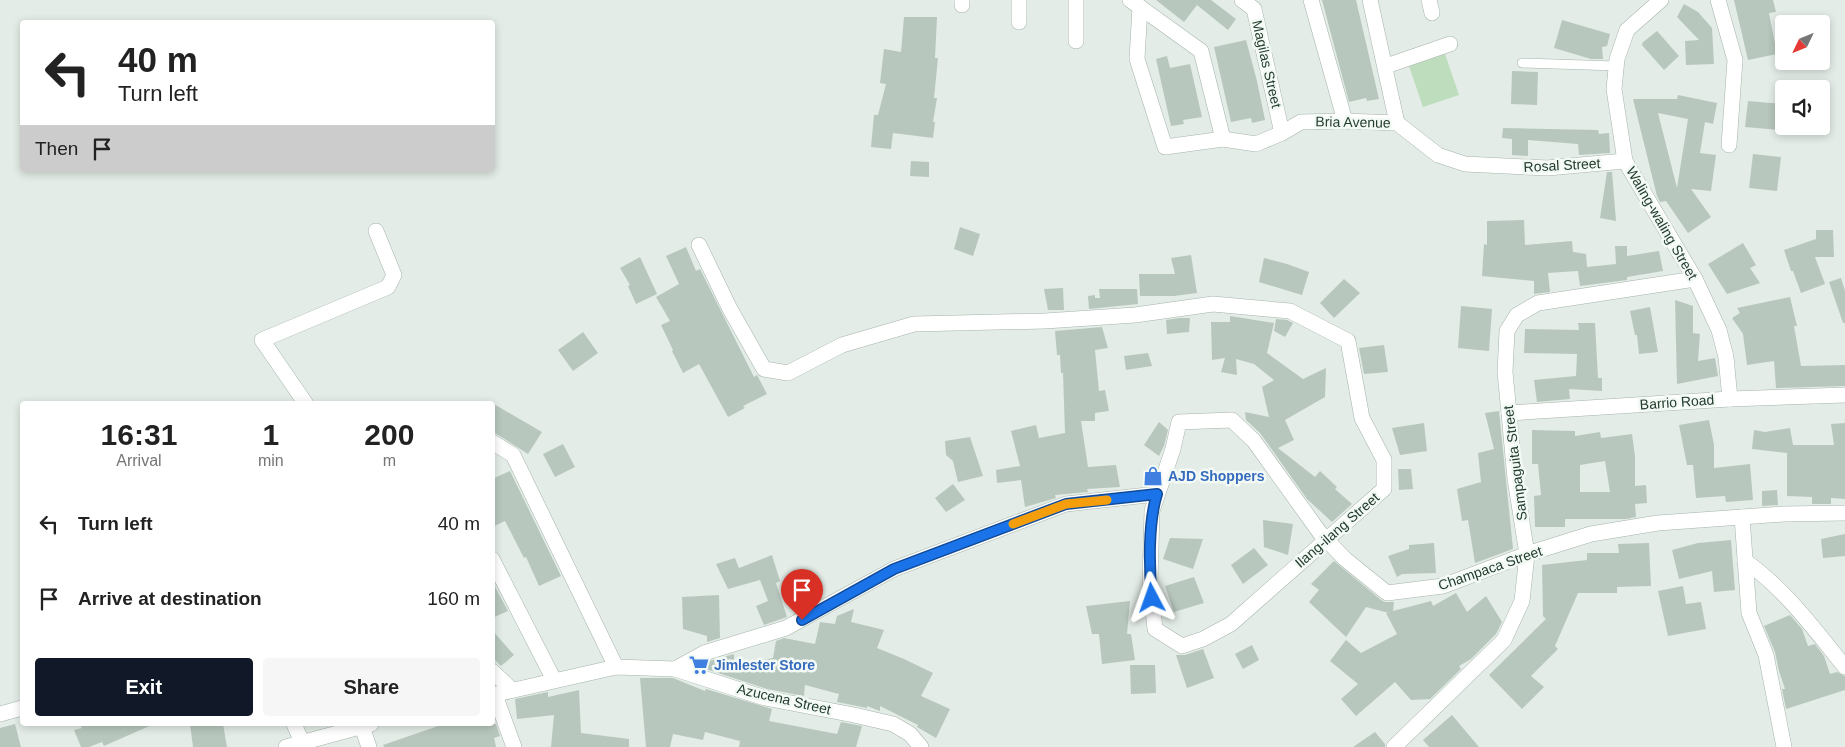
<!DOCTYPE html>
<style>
body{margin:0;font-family:Helvetica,sans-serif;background:#f6f6f6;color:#222;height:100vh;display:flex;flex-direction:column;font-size:19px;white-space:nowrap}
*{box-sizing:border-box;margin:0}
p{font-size:16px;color:#767676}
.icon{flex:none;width:28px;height:28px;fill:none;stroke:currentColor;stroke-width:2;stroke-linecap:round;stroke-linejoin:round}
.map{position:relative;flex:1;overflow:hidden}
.details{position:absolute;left:20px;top:401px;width:475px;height:325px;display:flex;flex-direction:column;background:#fff;border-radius:5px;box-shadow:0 2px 8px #0003}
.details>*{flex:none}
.guide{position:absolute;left:20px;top:20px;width:475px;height:152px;border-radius:5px;box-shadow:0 2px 8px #0003;background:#fff;color:#222;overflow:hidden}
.needle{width:32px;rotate:227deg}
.buttons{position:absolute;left:1775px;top:15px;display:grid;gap:10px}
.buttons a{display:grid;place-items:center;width:55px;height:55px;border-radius:5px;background:#fff;box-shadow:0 2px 8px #0003;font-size:25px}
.pin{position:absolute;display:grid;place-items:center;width:42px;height:42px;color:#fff;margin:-51px -21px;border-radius:50% 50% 50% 0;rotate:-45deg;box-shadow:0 0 5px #0007}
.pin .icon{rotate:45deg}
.me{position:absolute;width:55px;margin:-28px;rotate:356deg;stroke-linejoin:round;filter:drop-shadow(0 0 4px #0008)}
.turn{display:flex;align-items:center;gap:18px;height:105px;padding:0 15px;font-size:22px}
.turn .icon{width:65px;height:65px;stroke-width:2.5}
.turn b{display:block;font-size:35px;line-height:42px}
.then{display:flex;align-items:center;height:48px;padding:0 15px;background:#0003;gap:10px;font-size:19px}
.eta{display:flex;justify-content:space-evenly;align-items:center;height:85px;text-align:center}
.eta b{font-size:30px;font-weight:700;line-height:35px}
.cta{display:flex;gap:10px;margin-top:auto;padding:10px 15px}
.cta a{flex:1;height:58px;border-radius:5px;background:#111827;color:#fff;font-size:20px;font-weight:700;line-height:58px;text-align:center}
.cta a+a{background:#f6f6f6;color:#222}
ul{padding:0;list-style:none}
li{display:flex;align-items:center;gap:15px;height:75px;padding:0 15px}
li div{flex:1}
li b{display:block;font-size:19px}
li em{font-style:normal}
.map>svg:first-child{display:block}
.green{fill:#bdddbd}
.building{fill:#b8c7be;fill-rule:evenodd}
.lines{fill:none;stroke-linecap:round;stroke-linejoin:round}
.service-casing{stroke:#a6b4ab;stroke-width:10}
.minor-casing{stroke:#a6b4ab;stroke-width:16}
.tertiary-casing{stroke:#a6b4ab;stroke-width:16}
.service{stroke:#fff;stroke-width:9}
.minor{stroke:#fff;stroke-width:15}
.tertiary{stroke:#fff;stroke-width:15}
.route-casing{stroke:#114b97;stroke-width:12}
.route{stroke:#1a73e8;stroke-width:9}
.slow{stroke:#f59e0b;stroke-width:9}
.labels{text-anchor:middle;stroke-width:5;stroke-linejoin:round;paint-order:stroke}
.street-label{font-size:14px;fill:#233d2f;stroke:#f3f9f5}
.shop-label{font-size:14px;font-weight:bold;fill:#366cbe;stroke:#f3f9f5;text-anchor:start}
</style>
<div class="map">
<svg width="1845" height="747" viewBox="0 0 1845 747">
<rect width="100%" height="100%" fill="#e3ece6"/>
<path class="green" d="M1445,54L1459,95L1423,107L1409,66Z"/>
<g class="building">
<path d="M1156,0H1211L1236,19L1228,30L1197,5L1184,22Z"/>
<path d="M1322,0H1356L1379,99L1367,101L1366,98L1349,102Z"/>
<path d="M1734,0H1773L1776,12L1769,13L1777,54L1748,60Z"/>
<path d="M1684,4L1698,12L1712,28L1714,64L1686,65L1685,41L1699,40L1677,17Z"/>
<path d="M904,17H937L935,58H938L934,98H937L933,122H935L933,138L893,133L891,149L871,147L874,115H878L886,84L880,83L884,49L901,52Z"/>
<path d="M1562,20L1610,34L1607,46L1602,47L1603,59H1591L1554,48Z"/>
<path d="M1657,31L1679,56L1664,70L1641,44L1643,45L1642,43Z"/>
<path d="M1246,40L1257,81L1265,120L1252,123L1251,118L1231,122L1214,47Z"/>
<path d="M1167,56L1170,68L1190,64L1202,117L1183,120L1184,124L1171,126L1156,59Z"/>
<path d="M1512,71L1538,72L1537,105L1511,104Z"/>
<path d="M1678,95L1717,103L1713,124L1705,122L1700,153L1716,155L1711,191L1691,189L1711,217L1688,233L1666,201L1660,202L1657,196L1633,99H1677ZM1658,113L1688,119L1677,188Z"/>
<path d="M1748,101L1782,104L1779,130L1745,127Z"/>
<path d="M1503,128L1598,130L1599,134L1609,133L1610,153L1579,155L1578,144L1528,140V156L1512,155V139L1502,138Z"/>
<path d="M1753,154L1781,157L1777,191L1749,188Z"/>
<path d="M911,161L929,162V177L910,176Z"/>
<path d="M1607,172H1612L1616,221L1600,218Z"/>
<path d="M1524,220L1525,245L1572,241L1573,252L1586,254L1587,267L1616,264L1615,246H1627V256L1659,251L1663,271L1627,277V280L1580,286L1578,271L1548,273L1550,292L1534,294V281L1482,276L1484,244L1487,245V221Z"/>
<path d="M960,227L980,234L973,256L954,249Z"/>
<path d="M1816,230H1833L1834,257H1815L1825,284L1801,293L1793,271H1791L1784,250L1816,239Z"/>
<path d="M1743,243L1756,265L1750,268L1760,283L1727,294L1708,264Z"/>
<path d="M686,247L696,271L700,269L754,377L757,375L767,394L743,406L745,408L728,417L699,364L683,373L672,351L673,350L661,325L670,321L656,297L679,284L666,256Z"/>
<path d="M1191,255L1197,293L1174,296H1140L1139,274H1175L1171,258Z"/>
<path d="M640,257L657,294L636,304L628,286L630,285L620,268Z"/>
<path d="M1264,258L1287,264L1309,272L1302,295L1259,282Z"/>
<path d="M1841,278L1845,291V323H1843L1829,282Z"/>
<path d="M1344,279L1360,293L1334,318L1320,303Z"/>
<path d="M1063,288L1064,310H1048L1044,289Z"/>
<path d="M1099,289H1137L1138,304L1089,309L1088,296L1095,295V298H1100Z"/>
<path d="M1790,297L1797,326H1794L1801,366L1845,365V386L1776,388L1774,361L1747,365L1743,334L1732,318L1740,313L1737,308Z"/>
<path d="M1675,300L1693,306V333L1700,334L1698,361L1715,358L1718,376L1677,384Z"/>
<path d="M1461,306L1492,309L1489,351L1458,348Z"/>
<path d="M1650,307L1658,352L1639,354L1637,335H1635L1630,311Z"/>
<path d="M1230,316L1274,323L1267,353L1303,379L1326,368L1325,397L1285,420L1294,440L1278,448L1315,477L1320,471L1337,487L1335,489L1352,504L1332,522L1307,499L1260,433L1246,420L1245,412L1269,417L1262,387L1274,380L1254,364L1236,359L1237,375L1221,372L1225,358L1212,360L1211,322H1230Z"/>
<path d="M1179,318H1190L1189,332L1167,334L1166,320Z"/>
<path d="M1276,319L1287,320L1293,323L1285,337L1274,331Z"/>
<path d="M1578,323H1595L1598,378H1602V391L1569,389L1570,399L1537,402L1534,380L1576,376L1577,354L1524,353L1525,329L1579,330Z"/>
<path d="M1102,327L1108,348L1095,350L1099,391L1105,390L1109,411L1095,413V421H1081L1088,467L1116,465L1120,487L1087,489L1088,492L1055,495L1056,498L1025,507L1021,480L997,483L996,470L1020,466L1011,431L1036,425L1039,438L1065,433L1063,373H1061L1060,355H1057L1055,331Z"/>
<path d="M583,332L598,353L573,371L558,350Z"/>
<path d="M1384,345L1388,372L1364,374L1359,348Z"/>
<path d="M1148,353L1152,366L1126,370L1124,356Z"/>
<path d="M492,403L542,432L528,454L492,431Z"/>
<path d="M1499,411L1513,549L1475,563L1468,520L1462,521L1457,489L1481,482L1478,453L1494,449L1485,413Z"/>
<path d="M1709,420L1714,445V468L1750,464L1753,500L1726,502L1725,496L1696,498L1693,465H1687L1679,425Z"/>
<path d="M1159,422L1168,430L1164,446L1159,456L1144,445Z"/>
<path d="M1424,423L1427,451L1400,455L1392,428Z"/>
<path d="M1845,423V499L1831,498V504H1812V497L1787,496V453L1752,449L1754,430L1765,432L1790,428L1793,445H1834L1831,424Z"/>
<path d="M1532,430L1575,431V436L1600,432L1601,438L1632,434L1635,456V486L1646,485L1647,503L1635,504L1636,517L1626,519H1565V527H1535L1534,496L1541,495L1538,464H1532ZM1605,461L1610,492H1580V465Z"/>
<path d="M970,437L983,476L958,482L953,461L946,455L945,441Z"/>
<path d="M563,444L575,467L555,477L543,454Z"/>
<path d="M1398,469H1411L1413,489L1399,490Z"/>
<path d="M510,471L561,576L539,586L526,557L524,558L505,521L492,527V479Z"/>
<path d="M953,484L965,500L946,512L935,498Z"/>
<path d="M1777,490L1778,505L1762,506V491Z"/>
<path d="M1263,520L1293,524L1288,555L1264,547Z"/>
<path d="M1845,534V556L1823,558L1821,539Z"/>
<path d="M1170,538L1203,539L1193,569L1163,559Z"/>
<path d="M1731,540L1735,590L1714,592L1712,571L1679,579L1672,550L1698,543Z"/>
<path d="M1434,543L1436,573L1402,574L1397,577L1388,556L1409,549V545Z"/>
<path d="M1649,543L1651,586L1617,587V593H1578L1555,646L1558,649L1531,676L1544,687L1522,709L1489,675L1546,619L1543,616L1542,565L1587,560V553H1619L1618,544Z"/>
<path d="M1254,548L1268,565L1243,584L1231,565Z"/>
<path d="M772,555L780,581L776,583L787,617L764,625L756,606L768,601L760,580L728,589L716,564L735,558L739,568Z"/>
<path d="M1334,561L1381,600L1385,602H1394L1393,611L1431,601L1433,606L1456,593L1467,612L1486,596L1502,622L1496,634L1471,659L1459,666L1461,669L1430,699L1411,700L1395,682L1356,716L1341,699L1358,684L1330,661L1346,640L1361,653L1397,634L1386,613H1389L1366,607L1346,637L1309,602L1319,590L1311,584Z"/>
<path d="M1194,577L1204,603L1174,612L1165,586Z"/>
<path d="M492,581L508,611L492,618Z"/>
<path d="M1683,586L1686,604L1701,602L1706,629L1668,636L1658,591Z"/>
<path d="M719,595L720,638L707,642V636L683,629L682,597Z"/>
<path d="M1130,601L1127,634H1131L1135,660L1102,664L1099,634H1092L1086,606Z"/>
<path d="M854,609L851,622L884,630L877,648L904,659L933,673L921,696L950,709L936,738L917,727L918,725L880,706V711L867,706V708L837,702L839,694L805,685L804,696L767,689L706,669V662L734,654V666L773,658L776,641L784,638L815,644L820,622L835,624L837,616Z"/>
<path d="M1790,615L1802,629L1808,646L1815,644L1824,656L1830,674L1837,672L1845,676V690L1786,709L1782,689H1785L1779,671L1775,652L1764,626Z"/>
<path d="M492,630L514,655L501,666L492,657Z"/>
<path d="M1252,645L1259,660L1243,669L1235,654Z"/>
<path d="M1203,649L1214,678L1187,688L1176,655H1185Z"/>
<path d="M1130,665H1155L1156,693L1131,694Z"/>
<path d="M640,678H673L705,691L706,689L772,709L769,721L837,734L841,722L862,726L856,747H739L740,741L705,732L703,740L673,734L670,747H646Z"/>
<path d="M579,690L581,733L629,739V747H551L554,715L517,719L515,699L548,692V697Z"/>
<path d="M1452,715L1479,747H1429L1423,740Z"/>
<path d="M15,724L21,747H0V728Z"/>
<path d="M79,724H154L104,746L102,742L89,747H81L74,730L82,728Z"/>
<path d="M190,724H223L227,747H193Z"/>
<path d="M444,724H496L500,736L494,738L496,747H384L383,745Z"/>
<path d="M1375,732L1385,744V747H1353Z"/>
</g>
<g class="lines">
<defs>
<path id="service" d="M1522,63L1616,66"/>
<g id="minor">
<path d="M1130,0L1201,51L1223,139"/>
<path d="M1242,0L1254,9L1282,133"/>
<path d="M1311,0L1345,121"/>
<path d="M1370,0L1397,123"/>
<path d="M1429,0L1432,13"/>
<path d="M1718,0L1735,60L1729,145"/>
<path d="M962,5V0"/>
<path d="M1140,7L1137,59L1165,147L1223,139L1256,144L1282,133L1301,122L1345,121L1397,123L1438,155L1465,164L1547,168L1625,161"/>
<path d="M1019,22V0"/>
<path d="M1076,41V0"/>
<path d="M1386,66L1450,44"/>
<path d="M699,245L730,309L764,369L788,373L842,345L914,324L1045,321L1135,315L1213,304L1290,311L1348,341L1362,418L1384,460V489L1231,624L1203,639L1182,646L1155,629L1150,582L1152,511L1173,449L1179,422L1232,420L1254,441L1320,533L1345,559L1387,593L1443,586L1527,554L1591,534L1658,523L1784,514L1845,513"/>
<path d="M306,404L262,340L388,287L394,275L376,231"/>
<path d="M492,442L513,455L616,667"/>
<path d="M1742,517L1749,613L1766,655L1784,747"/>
<path d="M492,559L554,680"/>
<path d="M1745,561C1785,589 1814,629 1845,667"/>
<path d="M675,669L704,653L786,628L894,569L1066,504L1157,494"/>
<path d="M492,671L512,690"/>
<path d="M492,695L616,667L675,669L765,698L854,715L893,724L910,734L921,747"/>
<path d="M495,695L514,747"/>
<path d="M0,714L22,708"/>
<path d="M294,724L302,742"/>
<path d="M361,724L369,747"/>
<path d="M286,747L371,724"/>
<path d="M1394,747L1504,640L1522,601L1527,554L1515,479L1509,413L1505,372L1507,331L1517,315L1538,303L1695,279"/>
</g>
<g id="tertiary">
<path d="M1661,0L1627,30L1617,59L1614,89L1625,161L1695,279L1719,330L1726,357L1730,399"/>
<path d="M1509,413L1730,399L1845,395"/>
</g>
</defs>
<use href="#service" class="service-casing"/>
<use href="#minor" class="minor-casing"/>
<use href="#tertiary" class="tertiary-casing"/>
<use href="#service" class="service"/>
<use href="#minor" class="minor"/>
<use href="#tertiary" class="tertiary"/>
</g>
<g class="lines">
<defs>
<path id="route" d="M802,620L894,569L1066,504L1157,494C1148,523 1149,568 1152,598"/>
</defs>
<use href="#route" class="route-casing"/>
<use href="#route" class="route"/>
<path class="slow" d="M1013,524L1066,504L1107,500"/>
</g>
<defs>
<symbol id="shop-bare" viewBox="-9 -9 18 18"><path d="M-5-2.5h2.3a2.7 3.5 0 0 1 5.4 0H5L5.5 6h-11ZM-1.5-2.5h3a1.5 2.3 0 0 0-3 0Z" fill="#3f7fe0" stroke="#f3f9f5" stroke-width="2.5" paint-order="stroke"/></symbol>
<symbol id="supermarket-bare" viewBox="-9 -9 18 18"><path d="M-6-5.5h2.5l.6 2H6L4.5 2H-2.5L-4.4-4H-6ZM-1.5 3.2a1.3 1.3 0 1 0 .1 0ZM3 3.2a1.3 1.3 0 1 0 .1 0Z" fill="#3f7fe0" stroke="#f3f9f5" stroke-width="2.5" paint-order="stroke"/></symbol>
</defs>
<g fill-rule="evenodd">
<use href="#shop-bare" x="1139" y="462" width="28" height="28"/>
<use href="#supermarket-bare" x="685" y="651" width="28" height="28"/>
</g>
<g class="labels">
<g class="street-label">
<text transform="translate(1267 64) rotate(77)" y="5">Magilas Street</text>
<text transform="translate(1353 122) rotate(1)" y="5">Bria Avenue</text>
<text transform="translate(1562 165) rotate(-3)" y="5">Rosal Street</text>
<text transform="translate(1662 223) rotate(60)" y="5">Waling-waling Street</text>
<text transform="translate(1677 402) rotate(-4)" y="5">Barrio Road</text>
<text transform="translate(1515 463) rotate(-97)" y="5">Sampaguita Street</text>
<text transform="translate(1337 530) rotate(-41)" y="5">Ilang-ilang Street</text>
<text transform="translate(1490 568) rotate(-19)" y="5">Champaca Street</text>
<text transform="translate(784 699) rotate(13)" y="5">Azucena Street</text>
</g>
<g class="shop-label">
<text x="1168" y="481">AJD Shoppers</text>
<text x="714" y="670">Jimlester Store</text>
</g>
</g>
</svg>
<div class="buttons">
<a><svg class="needle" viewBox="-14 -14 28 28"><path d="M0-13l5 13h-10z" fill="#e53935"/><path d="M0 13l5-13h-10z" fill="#767676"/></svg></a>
<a><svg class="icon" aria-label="sound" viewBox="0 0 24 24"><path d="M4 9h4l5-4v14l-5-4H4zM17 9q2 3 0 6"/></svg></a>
</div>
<div class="pin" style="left:802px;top:620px;background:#d93025"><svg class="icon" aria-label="arrive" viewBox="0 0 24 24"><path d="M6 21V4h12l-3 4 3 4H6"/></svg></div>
<svg class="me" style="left:1152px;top:598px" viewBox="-20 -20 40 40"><path d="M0-17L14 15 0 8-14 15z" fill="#1a73e8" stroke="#fff" stroke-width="4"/></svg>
<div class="guide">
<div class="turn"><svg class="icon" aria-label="left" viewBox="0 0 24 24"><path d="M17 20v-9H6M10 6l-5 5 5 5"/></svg><div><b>40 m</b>Turn left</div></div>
<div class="then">Then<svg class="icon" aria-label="arrive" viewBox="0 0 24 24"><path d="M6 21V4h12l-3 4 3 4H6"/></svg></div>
</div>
<section class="details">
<div class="eta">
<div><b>16:31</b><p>Arrival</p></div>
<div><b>1</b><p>min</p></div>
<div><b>200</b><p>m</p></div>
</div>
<ul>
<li><svg class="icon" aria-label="left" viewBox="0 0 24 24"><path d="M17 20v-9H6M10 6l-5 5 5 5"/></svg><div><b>Turn left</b></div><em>40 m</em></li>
<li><svg class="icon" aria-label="arrive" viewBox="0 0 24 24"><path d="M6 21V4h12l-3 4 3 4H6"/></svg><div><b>Arrive at destination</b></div><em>160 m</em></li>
</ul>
<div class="cta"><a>Exit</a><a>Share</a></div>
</section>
</div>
